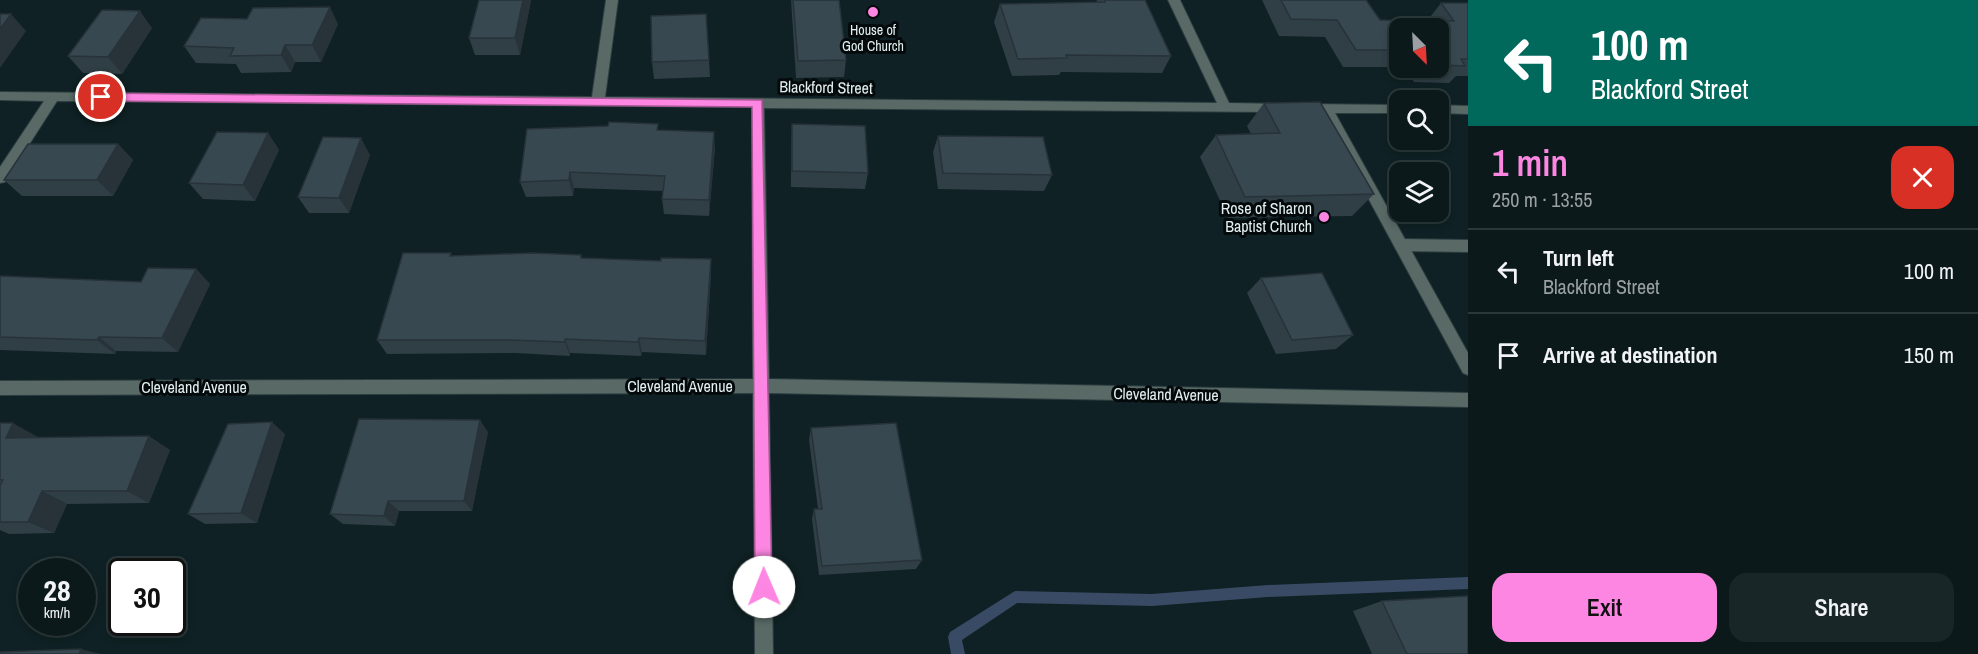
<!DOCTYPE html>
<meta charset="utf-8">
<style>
body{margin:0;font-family:"Archivo Narrow",sans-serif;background:#192628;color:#f1f3f6;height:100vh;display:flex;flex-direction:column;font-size:22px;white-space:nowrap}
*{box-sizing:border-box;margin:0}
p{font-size:20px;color:#9aa0a3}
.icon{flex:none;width:33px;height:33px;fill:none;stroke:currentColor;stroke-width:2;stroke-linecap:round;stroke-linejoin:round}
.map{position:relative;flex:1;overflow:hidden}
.side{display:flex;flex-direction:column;background:#0b191b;width:510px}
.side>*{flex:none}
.top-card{background:#00695c;color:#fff;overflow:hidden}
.needle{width:39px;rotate:156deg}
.buttons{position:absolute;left:1389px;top:18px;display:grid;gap:12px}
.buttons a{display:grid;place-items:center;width:60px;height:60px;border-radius:12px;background:#0b191b;box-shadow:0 3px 9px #0003,0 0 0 2px #2b383a;font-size:30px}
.speed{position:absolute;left:18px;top:558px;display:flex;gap:12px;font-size:30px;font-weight:700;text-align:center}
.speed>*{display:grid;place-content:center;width:78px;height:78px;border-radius:50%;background:#0b191b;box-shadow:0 3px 9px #0003,0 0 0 2px #2b383a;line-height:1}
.speed small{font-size:15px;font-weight:400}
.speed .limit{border:3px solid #111;border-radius:9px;background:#fff;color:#111}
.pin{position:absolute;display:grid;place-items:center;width:51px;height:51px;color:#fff;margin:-26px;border:3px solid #fff;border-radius:50%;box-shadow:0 2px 6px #0007}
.me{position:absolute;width:66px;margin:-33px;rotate:359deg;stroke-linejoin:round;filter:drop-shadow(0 0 4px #0008)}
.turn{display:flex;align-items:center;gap:21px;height:126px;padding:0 24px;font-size:27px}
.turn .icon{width:78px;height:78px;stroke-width:2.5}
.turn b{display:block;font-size:42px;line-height:51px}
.round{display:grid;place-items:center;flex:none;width:63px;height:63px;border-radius:18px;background:#192628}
.head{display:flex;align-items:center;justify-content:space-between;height:102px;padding:0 24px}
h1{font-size:36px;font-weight:600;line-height:45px;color:#fd86e2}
.primary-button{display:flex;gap:12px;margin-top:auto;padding:12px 24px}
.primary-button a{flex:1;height:69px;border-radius:18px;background:#fd86e2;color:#111;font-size:24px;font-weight:600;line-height:69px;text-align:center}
.primary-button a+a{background:#192628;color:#f1f3f6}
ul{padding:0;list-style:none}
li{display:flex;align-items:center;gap:18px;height:84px;padding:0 24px;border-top:2px solid #2b383a}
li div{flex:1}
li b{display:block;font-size:22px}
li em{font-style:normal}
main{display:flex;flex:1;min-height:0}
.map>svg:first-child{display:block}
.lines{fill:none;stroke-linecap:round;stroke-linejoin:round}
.stream{fill:#394a64;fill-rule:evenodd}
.service-casing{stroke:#2d3e41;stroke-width:2}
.minor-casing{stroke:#2d3e41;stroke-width:2}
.service{fill:#586966;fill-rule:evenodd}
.minor{fill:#586966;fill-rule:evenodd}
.wall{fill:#303e46}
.shaded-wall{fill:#273239}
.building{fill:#384851;stroke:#273239;stroke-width:1.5}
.route{fill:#fd86e2;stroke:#a45793;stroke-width:1.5}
.poi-dot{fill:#fd86e2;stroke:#040a0b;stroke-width:2}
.labels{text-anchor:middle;stroke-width:6;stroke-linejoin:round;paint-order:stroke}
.far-poi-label{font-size:14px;fill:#e3eff0;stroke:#040a0b}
.street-label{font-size:16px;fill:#e3eff0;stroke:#040a0b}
.poi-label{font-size:16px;fill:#e3eff0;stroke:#040a0b;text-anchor:end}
</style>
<main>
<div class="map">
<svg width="1468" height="654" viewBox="0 0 1468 654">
<rect width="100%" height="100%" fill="#0f2124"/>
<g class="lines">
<path class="stream" d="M1468,577V589L1268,597L1152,606L1017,603L962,640L965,654H951L948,637L950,632L1015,591L1152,594L1268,585Z"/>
<defs>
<path id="service" d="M1401,239L1468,240V252L1401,251L1396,249L1394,245L1396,241Z"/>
<g id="minor">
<path d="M606,0H618L605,97L1217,103L1168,0H1180L1229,103L1280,104L1286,108L1280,112L764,108L769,379L1468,393V407L769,393L773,654H755L753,393L0,395V381L753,379L752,107L57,101L5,182L0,183V167L44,101L0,100V92L592,97Z"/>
<path d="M1304,104L1400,105V113H1335L1468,353V375L1463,373L1322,113L1300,111L1298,108Z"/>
<path d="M1438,105L1468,106V114L1438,113Z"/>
</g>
</defs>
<use href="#service" class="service-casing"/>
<use href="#minor" class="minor-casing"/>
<use href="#service" class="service"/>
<use href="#minor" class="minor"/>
</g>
<g class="wall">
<path d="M523,0H531V1L520,55H475L469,38Z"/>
<path d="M791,0H839L846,60L844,77L796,78Z"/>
<path d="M1097,0H1145L1171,56L1162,73L1061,72L1059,75L1012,76L994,22L1000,4L1096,2Z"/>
<path d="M1262,0H1366L1380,20L1427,21L1441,3H1468V76H1456L1449,83L1414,82L1405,68H1438V28H1400V67H1343L1325,37L1279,36Z"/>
<path d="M338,24L321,62H295L291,72L241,73L236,64L196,63L184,46Z"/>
<path d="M152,28L122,74L83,73L68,56Z"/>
<path d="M709,60L710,77L654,79L652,62Z"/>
<path d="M1264,103L1374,194L1352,216L1228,218L1200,157L1216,135L1251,134L1247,126Z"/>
<path d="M792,124L868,173L865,189L791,187V141Z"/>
<path d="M659,130L715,148L709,216L664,214L662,199L663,191L574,188L573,196L526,197L520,182Z"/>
<path d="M268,133L279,150L255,201L203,199L189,183Z"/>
<path d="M938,136L1052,175L1044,191L938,189L933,152Z"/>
<path d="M118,144L133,160L113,196H22L4,180Z"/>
<path d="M370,155L349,213H309L298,197Z"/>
<path d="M453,256L582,258L661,261L711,259V274L706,355L642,352L641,356L570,353V356L515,353L387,354L377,340Z"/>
<path d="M196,269L210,284L178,352L116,351L115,354L0,350V276L141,282Z"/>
<path d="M1261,278L1353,335L1336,349L1276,354L1247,293Z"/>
<path d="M0,423L38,437L170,450L149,503L67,504L54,533L9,534L0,530Z"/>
<path d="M811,428L922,560L916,569L819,575L812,519L814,509H818L809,440Z"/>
<path d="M488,432L472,511H399L395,526L343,524L330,514Z"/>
<path d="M285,434L257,523L205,524L188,514Z"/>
<path d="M1382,601L1468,654H1372L1353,611Z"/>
</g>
<g class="shaded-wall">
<path d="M523,0H531V1L520,55L515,38Z"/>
<path d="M330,7L338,24L321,62L312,45Z"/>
<path d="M140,11L152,28L122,74L108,57Z"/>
<path d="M11,14L26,31L0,68V29Z"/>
<path d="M285,45L295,62L291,72L281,55Z"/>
<path d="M714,132L715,148L709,216V200Z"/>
<path d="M268,133L279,150L255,201L243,185Z"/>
<path d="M361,138L370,155L349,213L339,198Z"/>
<path d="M118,144L133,160L113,196L97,180Z"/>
<path d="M570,172L574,188L573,196L569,180Z"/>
<path d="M711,259V274L706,355L705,341Z"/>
<path d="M196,269L210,284L178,352L162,338Z"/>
<path d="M99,337L116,351L115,354L97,340Z"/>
<path d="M639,338L642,352L641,356L638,342Z"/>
<path d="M565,339L570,353V356L565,342Z"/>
<path d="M480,420L488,432L472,511L464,501Z"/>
<path d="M272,422L285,434L257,523L241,513Z"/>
<path d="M13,423L38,437L6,438Z"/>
<path d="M149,436L170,450L149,503L127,491Z"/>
<path d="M42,491L67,504L54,533L28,522Z"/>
<path d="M388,501L399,511L395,526L384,516Z"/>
<path d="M81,649L101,654H79Z"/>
</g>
<g class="building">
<path d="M479,0H523L515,38H469Z"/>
<path d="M793,0H839L846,60L798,61Z"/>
<path d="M1105,0H1145L1171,56L1066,55L1067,58L1018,59L1000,4L1105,2Z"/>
<path d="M1281,0H1366L1380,20L1454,21L1441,3H1468V59H1461L1465,66L1438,65V28H1400V50H1356L1337,20L1291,19Z"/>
<path d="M330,7L312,45H285L281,55L230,56L234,48L184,46L201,18L247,19L253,8Z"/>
<path d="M102,10L140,11L108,57L68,56Z"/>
<path d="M0,14H11L0,29Z"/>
<path d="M706,14L709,60L652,62L651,16Z"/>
<path d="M1320,102L1374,194L1245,197L1216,135L1280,133L1264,103Z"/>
<path d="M609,122L658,124L657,130L714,132L709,200L662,199L665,176L570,172L569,180L520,182L527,129L608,126Z"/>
<path d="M792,124L865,126L868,173L792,171Z"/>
<path d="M217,132L268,133L243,185L189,183Z"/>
<path d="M938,136L1043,137L1052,175L943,173Z"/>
<path d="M323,137L361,138L339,198L298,197Z"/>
<path d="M28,144H118L97,180H4Z"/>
<path d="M403,253H451L450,256L532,253L581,255V258L661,261V258L711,259L705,341L639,338L638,342L565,339V342L509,340H377Z"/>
<path d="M148,268L196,269L162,338L99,337L97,340L0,337V276L141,282Z"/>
<path d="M1322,273L1353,335L1292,340L1261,278Z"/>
<path d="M359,419L480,420L464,501H388L384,516L330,514Z"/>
<path d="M272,422L241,513L188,514L228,424Z"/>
<path d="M0,423H13L6,438L149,436L127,491H42L28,522H0V486L3,480H0Z"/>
<path d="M896,423L922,560L822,566L814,509H822L811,428Z"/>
<path d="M1468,596V654H1407L1382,601Z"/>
<path d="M81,649L79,654H0V652Z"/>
</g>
<path class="route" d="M101,93L762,100L772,587L769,593L764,595L758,593L755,587L752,107L101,101L95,97Z"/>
<g class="poi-dot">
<circle cx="873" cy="12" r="6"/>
<circle cx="1324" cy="217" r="6"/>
</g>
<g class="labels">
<g class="far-poi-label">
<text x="873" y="35">House of<tspan x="873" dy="16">God Church</tspan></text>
</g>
<g class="street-label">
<text transform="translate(826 87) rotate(1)" y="6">Blackford Street</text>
<text x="680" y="392">Cleveland Avenue</text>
<text x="194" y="393">Cleveland Avenue</text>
<text transform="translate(1166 394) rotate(1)" y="6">Cleveland Avenue</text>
</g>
<g class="poi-label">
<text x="1312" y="214">Rose of Sharon<tspan x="1312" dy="18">Baptist Church</tspan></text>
</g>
</g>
</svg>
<div class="buttons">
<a><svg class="needle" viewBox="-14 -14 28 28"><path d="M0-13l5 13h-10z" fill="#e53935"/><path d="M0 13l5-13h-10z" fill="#9aa0a3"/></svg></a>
<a><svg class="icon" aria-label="search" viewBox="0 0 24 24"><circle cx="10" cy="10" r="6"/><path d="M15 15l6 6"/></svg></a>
<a><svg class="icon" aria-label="layers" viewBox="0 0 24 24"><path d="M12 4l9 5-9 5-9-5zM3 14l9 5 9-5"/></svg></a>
</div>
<div class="speed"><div>28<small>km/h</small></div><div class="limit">30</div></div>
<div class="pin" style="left:101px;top:97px;background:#d93025"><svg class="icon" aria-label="arrive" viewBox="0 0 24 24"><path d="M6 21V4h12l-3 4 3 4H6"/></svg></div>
<svg class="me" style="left:764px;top:587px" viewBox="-20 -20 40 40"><circle r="19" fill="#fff"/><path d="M0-13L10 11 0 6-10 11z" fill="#fd86e2"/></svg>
</div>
<section class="side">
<div class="top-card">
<div class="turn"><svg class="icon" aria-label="left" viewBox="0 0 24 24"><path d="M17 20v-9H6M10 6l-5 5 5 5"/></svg><div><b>100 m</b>Blackford Street</div></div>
</div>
<div class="head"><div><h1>1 min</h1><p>250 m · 13:55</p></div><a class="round" style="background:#d93025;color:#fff"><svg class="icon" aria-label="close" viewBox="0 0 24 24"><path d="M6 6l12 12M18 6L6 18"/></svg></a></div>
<ul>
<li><svg class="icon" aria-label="left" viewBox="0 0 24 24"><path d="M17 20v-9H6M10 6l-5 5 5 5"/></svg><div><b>Turn left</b><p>Blackford Street</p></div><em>100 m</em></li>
<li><svg class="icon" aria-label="arrive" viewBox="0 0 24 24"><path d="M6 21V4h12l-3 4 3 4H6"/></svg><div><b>Arrive at destination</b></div><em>150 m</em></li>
</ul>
<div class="primary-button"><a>Exit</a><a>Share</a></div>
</section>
</main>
